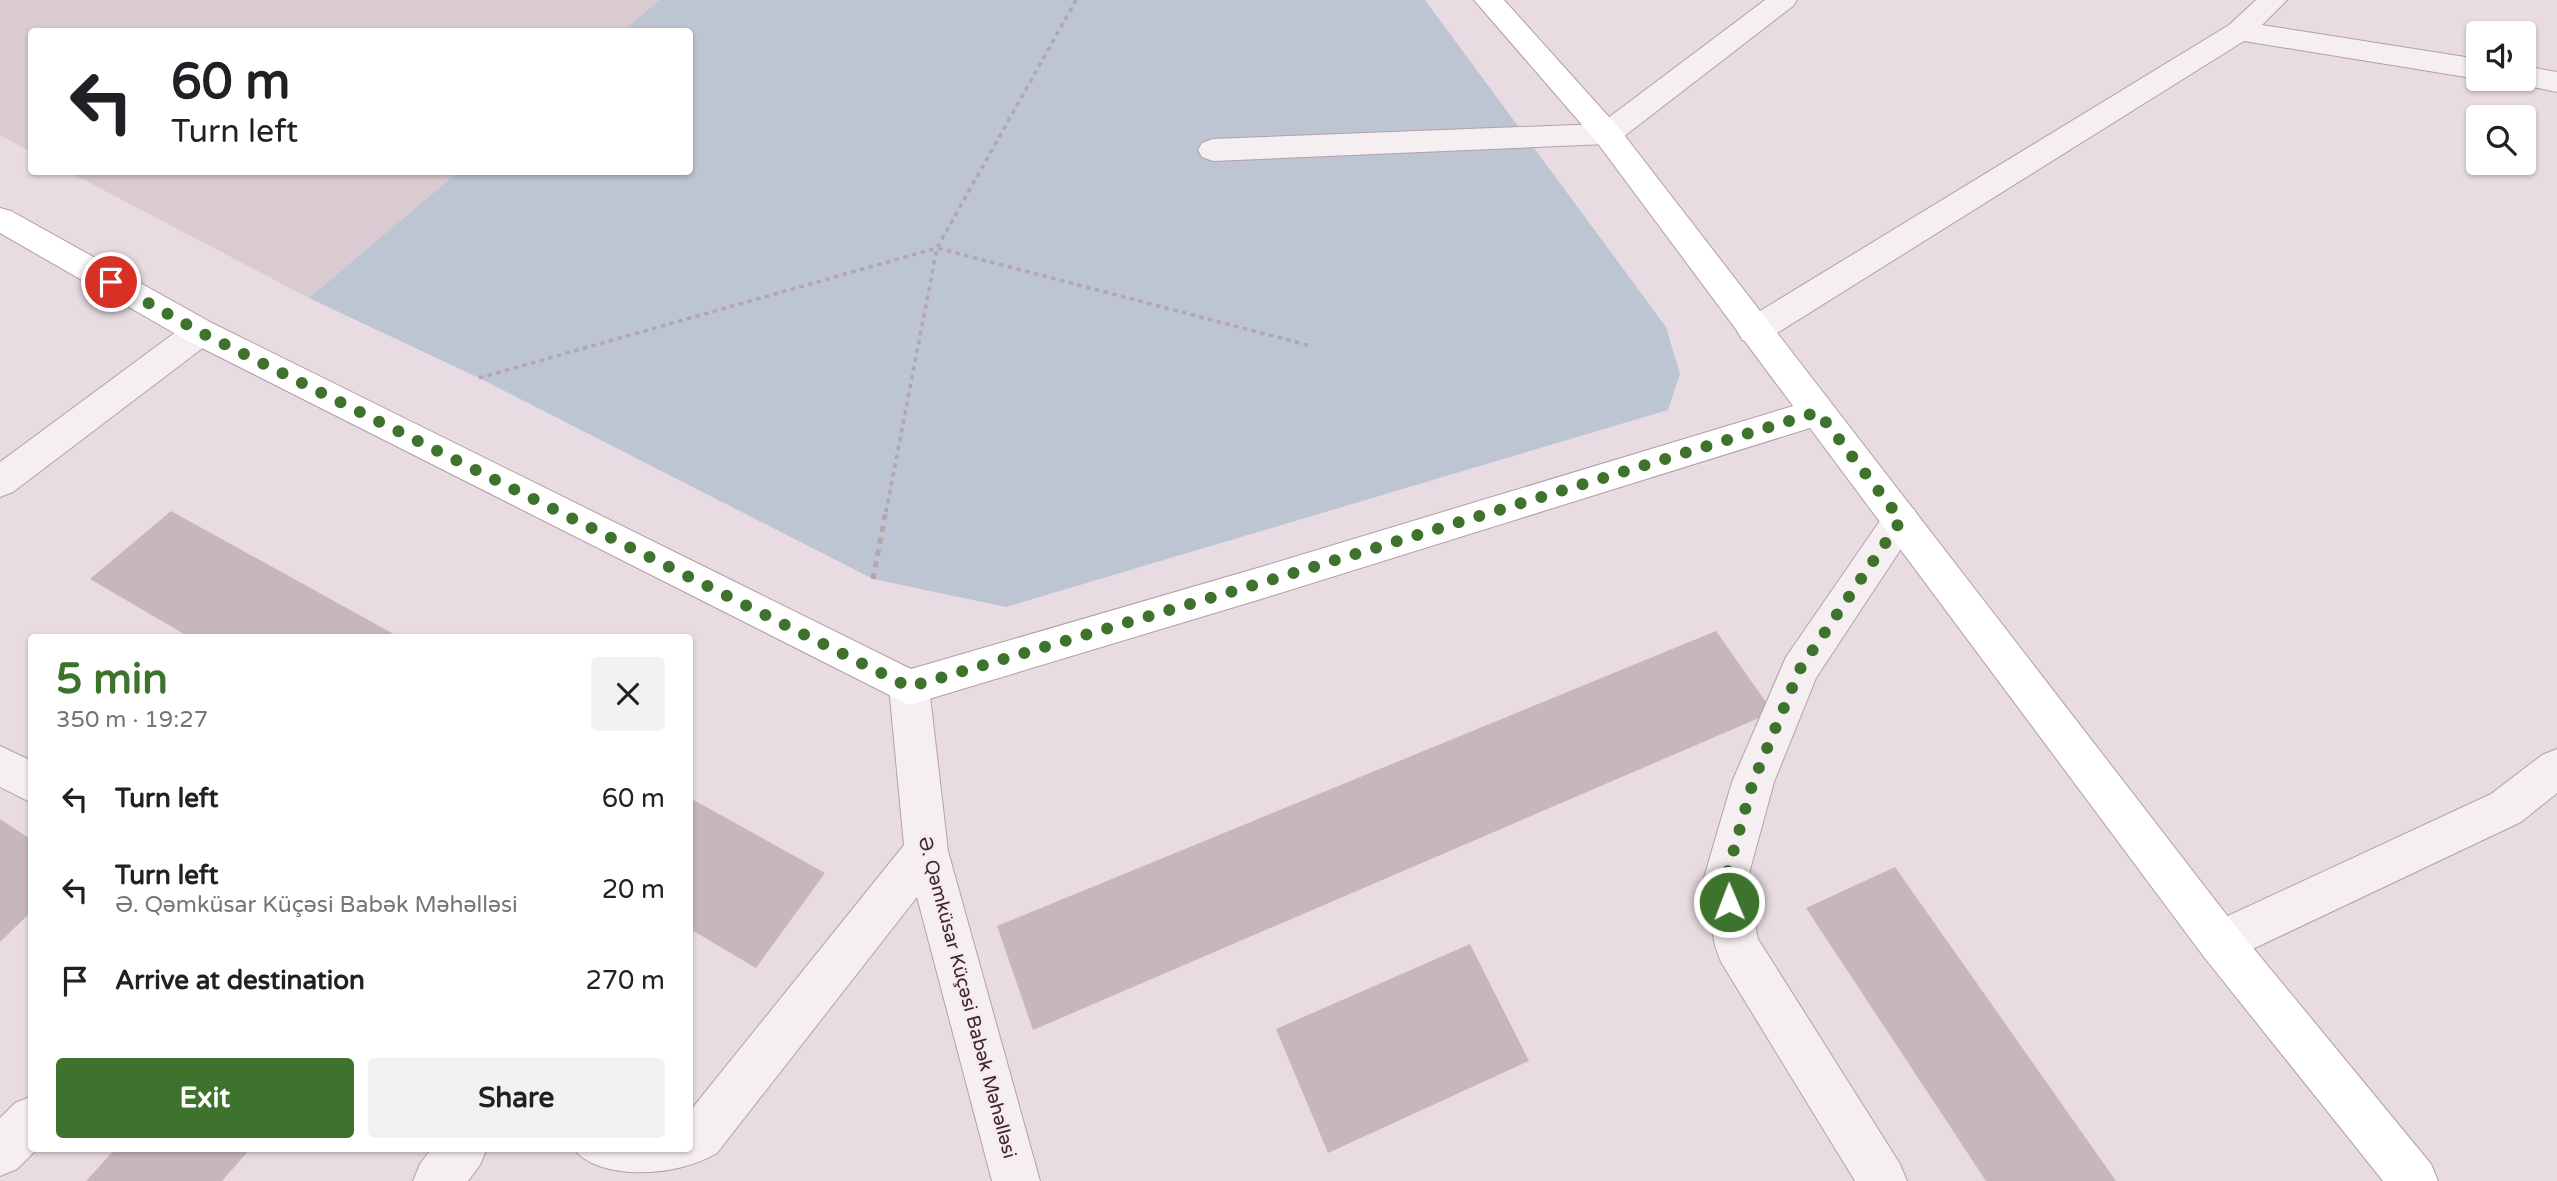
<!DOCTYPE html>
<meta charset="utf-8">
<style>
body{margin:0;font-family:"Varela Round",sans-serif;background:#f2f2f2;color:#202124;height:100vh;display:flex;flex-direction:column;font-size:26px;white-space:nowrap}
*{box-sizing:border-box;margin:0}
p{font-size:23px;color:#757577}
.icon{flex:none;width:38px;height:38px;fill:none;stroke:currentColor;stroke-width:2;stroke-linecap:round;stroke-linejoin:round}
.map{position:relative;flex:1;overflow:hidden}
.side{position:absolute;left:28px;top:634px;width:665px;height:518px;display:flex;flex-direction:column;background:#fff;border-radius:7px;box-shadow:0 2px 5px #0004}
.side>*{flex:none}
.top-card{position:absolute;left:28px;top:28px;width:665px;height:147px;border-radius:7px;box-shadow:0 2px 5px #0004;background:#fff;color:#202124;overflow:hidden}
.tools{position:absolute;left:2466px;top:21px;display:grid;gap:14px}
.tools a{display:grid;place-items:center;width:70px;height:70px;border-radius:7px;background:#fff;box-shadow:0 2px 5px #0004;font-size:35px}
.pin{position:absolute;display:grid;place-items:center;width:60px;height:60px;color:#fff;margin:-30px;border:4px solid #fff;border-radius:50%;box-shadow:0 2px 7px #0007}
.me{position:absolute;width:77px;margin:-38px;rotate:359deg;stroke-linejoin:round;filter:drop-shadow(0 0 5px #0008)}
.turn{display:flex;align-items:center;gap:24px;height:147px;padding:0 28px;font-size:32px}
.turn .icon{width:91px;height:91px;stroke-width:2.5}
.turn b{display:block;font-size:49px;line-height:60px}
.round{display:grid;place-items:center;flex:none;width:74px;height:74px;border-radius:7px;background:#f2f2f2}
.headline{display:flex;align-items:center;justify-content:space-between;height:119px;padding:0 28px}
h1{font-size:42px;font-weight:700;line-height:52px;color:#3d732c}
.primary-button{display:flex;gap:14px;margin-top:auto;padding:14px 28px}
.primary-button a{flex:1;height:80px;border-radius:7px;background:#3d732c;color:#fff;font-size:28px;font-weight:700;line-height:80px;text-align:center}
.primary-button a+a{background:#f2f2f2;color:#202124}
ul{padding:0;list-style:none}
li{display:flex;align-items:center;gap:21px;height:91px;padding:0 28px}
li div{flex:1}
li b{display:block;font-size:26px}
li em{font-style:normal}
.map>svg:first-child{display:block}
.built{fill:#dacad1}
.green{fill:#bdc4d2}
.building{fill:#c8b6bf}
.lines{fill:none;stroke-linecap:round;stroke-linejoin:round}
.minor-casing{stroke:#b2a1a9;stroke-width:2}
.major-casing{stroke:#b49ba8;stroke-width:2}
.path-far1{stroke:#b4a6ad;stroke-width:3.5;stroke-dasharray:4.5 4.5;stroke-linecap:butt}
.path{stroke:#b4a6ad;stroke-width:5;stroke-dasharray:6 6;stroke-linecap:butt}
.minor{fill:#f6eff2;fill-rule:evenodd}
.major{fill:#fff;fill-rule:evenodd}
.route{stroke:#3d732c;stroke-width:12;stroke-dasharray:0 21.6}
.labels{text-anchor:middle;stroke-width:5;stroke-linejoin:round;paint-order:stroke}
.street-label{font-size:19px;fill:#3f2531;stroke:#f5ebf1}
</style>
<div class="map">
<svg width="2557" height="1181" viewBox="0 0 2557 1181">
<rect width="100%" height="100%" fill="#e8dce2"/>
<g class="built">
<path d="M0,0H660L623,32H32L31,152L0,135Z"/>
<path d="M69,172H458L309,298Z"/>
</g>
<path class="green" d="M660,0H1425L1666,327L1680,374L1668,410L1006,607L873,579L479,378L309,298L458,172H690V32L623,31Z"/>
<g class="building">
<path d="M171,511L399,637H189L90,579Z"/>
<path d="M1716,631L1773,712L1033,1030L997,926Z"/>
<path d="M690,798L825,873L756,968L690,929Z"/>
<path d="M0,819L32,840V911L0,942Z"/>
<path d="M1895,867L2116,1181H1986L1806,908Z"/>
<path d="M1470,944L1529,1061L1328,1153L1276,1029Z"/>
<path d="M116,1148H251L222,1181H86Z"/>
</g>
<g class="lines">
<defs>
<g id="minor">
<path d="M1765,0H1797L1793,6L1618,141L1607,144L1213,161L1202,157L1198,150L1202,143L1213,139L1600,124Z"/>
<path d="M2256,0H2287L2262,25L2478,59V79L2244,41L1766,340L1754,344L1742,340L1737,331L1742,322L2229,25Z"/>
<path d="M2524,66L2557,72V92L2514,83L2511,79H2524Z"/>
<path d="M200,319L212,323L217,332L212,341L13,492L0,497V462L188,323Z"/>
<path d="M1901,505L1914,509L1920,520L1816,678L1774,782L1747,881L1758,939L1900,1164L1907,1181H1855L1721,962L1715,946L1703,881L1732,782L1786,657L1888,509Z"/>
<path d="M909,669L923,674L929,687L948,851L1040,1181H992L917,897L717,1153C676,1178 597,1181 573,1148H690V1111L904,845L889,687L895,674Z"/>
<path d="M0,746L32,761V803L0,787Z"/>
<path d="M2557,749V793L2521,822L2236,957L2220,964L2204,957L2198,942L2204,927L2491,794L2542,755Z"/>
<path d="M32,1096V1148H38L17,1169L0,1176V1118L15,1103Z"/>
<path d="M432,1148H487L480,1165L468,1181H413L420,1164Z"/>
</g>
<path id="major" d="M1474,0H1504L1618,127L2236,927L2431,1164L2438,1181H2383L2204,957L1810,428L1261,599L909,705L188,341L0,233V208L11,211L212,323L911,669L1261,567L1793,406L1596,141Z"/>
</defs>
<use href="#minor" class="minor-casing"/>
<use href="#major" class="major-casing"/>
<g class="path-far1">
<path d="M479,378L937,248L1076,0"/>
<path d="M886,512L937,248L1311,346"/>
</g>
<path class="path" d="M873,579L886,510"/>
<use href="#minor" class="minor"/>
<use href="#major" class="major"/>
</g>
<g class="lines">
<path class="route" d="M111,282L200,332L909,687L1261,583L1818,412L1901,520L1800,669L1753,782L1725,881L1729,902"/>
</g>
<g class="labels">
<g class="street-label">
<text transform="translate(968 997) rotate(75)" y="7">Ə. Qəmküsar Küçəsi Babək Məhəlləsi</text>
</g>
</g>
</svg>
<div class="tools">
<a><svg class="icon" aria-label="sound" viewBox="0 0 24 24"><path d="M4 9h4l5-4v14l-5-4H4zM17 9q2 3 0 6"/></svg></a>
<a><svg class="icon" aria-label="search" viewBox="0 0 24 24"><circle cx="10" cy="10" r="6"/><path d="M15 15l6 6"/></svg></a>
</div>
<div class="pin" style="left:111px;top:282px;background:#d93025"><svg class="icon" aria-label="arrive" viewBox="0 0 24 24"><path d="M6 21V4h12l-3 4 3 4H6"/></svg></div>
<svg class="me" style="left:1729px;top:902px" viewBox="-20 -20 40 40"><circle r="17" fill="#3d732c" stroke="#fff" stroke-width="3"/><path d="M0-11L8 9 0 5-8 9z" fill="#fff"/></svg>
<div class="top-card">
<div class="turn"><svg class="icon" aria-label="left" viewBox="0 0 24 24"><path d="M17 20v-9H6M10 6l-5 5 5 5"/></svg><div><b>60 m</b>Turn left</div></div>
</div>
<section class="side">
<div class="headline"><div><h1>5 min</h1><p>350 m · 19:27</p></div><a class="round"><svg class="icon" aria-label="close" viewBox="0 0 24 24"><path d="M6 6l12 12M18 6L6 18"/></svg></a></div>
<ul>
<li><svg class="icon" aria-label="left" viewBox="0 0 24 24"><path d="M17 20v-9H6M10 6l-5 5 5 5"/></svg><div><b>Turn left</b></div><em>60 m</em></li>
<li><svg class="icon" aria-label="left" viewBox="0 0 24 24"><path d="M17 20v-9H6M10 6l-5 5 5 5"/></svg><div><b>Turn left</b><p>Ə. Qəmküsar Küçəsi Babək Məhəlləsi</p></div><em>20 m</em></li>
<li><svg class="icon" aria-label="arrive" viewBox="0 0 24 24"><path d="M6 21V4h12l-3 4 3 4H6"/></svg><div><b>Arrive at destination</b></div><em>270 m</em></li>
</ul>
<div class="primary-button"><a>Exit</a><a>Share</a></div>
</section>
</div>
